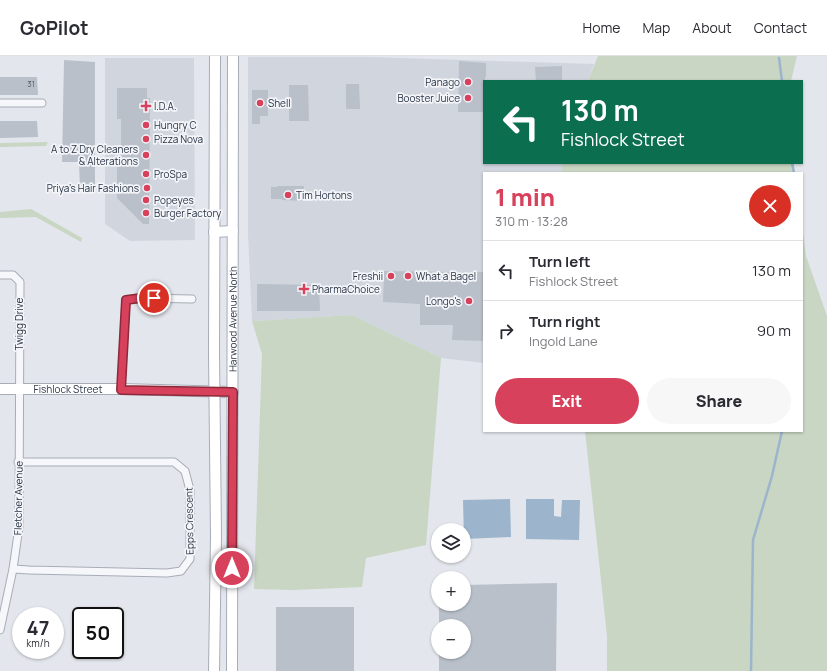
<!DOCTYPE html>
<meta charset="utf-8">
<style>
body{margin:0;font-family:Manrope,sans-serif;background:#f7f7f7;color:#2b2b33;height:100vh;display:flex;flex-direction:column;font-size:15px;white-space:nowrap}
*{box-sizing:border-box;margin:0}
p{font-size:13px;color:#7c7c81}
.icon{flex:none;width:22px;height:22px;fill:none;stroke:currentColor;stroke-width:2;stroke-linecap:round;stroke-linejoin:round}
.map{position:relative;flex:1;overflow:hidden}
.side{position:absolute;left:483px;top:116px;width:320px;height:260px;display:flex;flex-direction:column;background:#fff;border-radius:0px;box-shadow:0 1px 3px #0004}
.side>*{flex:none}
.guide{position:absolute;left:483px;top:24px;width:320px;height:84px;border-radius:0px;box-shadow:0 1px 3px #0004;background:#0b6e4f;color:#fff;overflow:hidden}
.tools{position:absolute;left:431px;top:467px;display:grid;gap:8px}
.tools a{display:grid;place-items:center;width:40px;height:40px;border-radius:50%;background:#fff;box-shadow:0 1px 3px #0004;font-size:20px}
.speed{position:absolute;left:12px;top:551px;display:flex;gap:8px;font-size:20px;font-weight:700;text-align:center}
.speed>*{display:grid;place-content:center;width:52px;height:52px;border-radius:50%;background:#fff;box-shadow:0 1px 3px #0004;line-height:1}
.speed small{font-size:10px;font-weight:400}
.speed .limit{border:2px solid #111;border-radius:6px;background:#fff;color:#111}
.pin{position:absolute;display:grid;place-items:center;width:34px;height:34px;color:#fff;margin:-17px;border:2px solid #fff;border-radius:50%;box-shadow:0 1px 4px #0007}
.me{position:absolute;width:44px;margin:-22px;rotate:0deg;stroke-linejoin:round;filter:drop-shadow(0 0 3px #0008)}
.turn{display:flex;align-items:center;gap:14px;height:84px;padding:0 12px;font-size:18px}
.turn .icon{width:52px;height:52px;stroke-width:2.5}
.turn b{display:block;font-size:28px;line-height:34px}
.round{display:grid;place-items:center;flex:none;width:42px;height:42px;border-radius:21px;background:#f7f7f7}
.overview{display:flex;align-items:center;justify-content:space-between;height:68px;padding:0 12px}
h1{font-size:24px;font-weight:800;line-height:30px;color:#d7415b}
.cta{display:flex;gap:8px;margin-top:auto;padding:8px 12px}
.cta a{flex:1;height:46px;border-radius:24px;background:#d7415b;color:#fff;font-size:16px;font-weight:800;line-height:46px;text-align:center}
.cta a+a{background:#f7f7f7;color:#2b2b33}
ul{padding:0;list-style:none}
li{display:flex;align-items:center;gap:12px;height:60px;padding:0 12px;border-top:1px solid #e1e1e2}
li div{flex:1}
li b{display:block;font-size:15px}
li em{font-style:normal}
header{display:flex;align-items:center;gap:24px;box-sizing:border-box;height:56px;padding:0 20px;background:#fff;border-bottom:1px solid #e1e1e2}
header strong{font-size:19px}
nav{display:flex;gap:22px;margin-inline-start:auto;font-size:14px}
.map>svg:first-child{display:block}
.built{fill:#d1d5de}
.green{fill:#c8d6c3}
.water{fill:#9cb5cd}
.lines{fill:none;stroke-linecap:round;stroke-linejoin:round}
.stream{stroke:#9cb5cd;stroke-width:2.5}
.building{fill:#b9c0ca}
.street-casing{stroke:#a7adb7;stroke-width:9}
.secondary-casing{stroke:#a7adb7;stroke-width:12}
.street{stroke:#f6f7fa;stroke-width:7}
.secondary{stroke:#fff;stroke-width:10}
.route-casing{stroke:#8c2a3b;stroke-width:10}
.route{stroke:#d7415b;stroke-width:7}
.poi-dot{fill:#d7415b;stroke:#f3f5f9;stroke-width:1.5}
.labels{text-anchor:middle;stroke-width:3.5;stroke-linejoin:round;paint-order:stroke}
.number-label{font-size:8px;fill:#4d5766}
.poi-label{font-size:10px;fill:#293445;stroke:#f3f5f9;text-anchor:start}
.street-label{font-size:10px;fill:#293445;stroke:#f3f5f9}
</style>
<header>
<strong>GoPilot</strong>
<nav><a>Home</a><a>Map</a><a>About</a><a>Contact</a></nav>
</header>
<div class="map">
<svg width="827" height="615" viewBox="0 0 827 615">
<rect width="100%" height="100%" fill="#e3e6ec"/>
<g class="built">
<path d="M248,1H368L594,8L588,25H484V107H563V117H484V307L441,302L352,259L252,265L248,178Z"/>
<path d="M105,2H194L195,184L130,185L105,168Z"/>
</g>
<g class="green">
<path d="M598,0H797L791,25H588Z"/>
<path d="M48,86L46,90L0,91V87Z"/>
<path d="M562,107H794L795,117H562Z"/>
<path d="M31,153L82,182L81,186L36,161L0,162V156Z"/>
<path d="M802,169L806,200L827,260V615H607V580L585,375H802Z"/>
<path d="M352,259L441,302L426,489L366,502L362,531L292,534L254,533L262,298L252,265Z"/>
</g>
<g class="water">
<path d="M510,443L511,481L464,483L463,444Z"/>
<path d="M526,443H554V460L561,461L562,444H580L579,484L526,483Z"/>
</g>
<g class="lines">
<g class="stream">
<path d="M779,2L782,25"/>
<path d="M792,107L794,117"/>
<path d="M751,615L753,484L772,420L782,375"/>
</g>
</g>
<g class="building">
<path d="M64,4L95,6V132L80,133L79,106H62Z"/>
<path d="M459,5L486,7V20L484,25V56H458Z"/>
<path d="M562,10V25H536L535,11Z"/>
<path d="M0,21H37L38,39H0Z"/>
<path d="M346,28H359L360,53H346Z"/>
<path d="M289,29H308L309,65H289Z"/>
<path d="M117,32H147V42H150L149,168H143L117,142V110H121V63H117Z"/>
<path d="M252,34H268V60H260V68H252Z"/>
<path d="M0,65H37L38,81L0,82Z"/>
<path d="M277,130H304V145L282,144V143H271V131H277Z"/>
<path d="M384,215L452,216L454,221L472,222V216H484V285L452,284L453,269H420V248L383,246Z"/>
<path d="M257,228L319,229L320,255H257Z"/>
<path d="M557,527L556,615H439V596H464V570H439V548H464V529Z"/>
<rect x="276" y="551" width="78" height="64"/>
</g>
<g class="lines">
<defs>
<g id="street">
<path d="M0,47H42"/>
<path d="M0,219H13L20,226L19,471L13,513L0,574"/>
<path d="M121,333L126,244L141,242L192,243"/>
<path d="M13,513L29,514L167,517L181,515L190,503V434L185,415L174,406H18"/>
</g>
<g id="secondary">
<path d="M214,176L233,175"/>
<path id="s1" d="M0,333H121L233,336"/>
<path d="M214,615L216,480L214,297L215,0"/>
<path id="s2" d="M232,615L233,0"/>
</g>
</defs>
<use href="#street" class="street-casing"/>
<use href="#secondary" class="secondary-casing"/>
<use href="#street" class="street"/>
<use href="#secondary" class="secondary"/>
</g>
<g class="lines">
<defs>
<path id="route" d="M154,242H141L126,244L121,334L233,336L232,512"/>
</defs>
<use href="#route" class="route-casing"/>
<use href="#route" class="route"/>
</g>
<g class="poi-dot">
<circle cx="468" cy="26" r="4"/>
<circle cx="468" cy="42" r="4"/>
<circle cx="260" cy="47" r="4"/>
<path d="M144 44h4v4h4v4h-4v4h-4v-4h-4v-4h4z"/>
<circle cx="146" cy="69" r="4"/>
<circle cx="146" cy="83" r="4"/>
<circle cx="146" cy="99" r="4"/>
<circle cx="146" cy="118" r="4"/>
<circle cx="147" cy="132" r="4"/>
<circle cx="288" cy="139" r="4"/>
<circle cx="146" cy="144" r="4"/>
<circle cx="146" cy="157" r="4"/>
<circle cx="391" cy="220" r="4"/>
<circle cx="408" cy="220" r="4"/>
<path d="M302 227h4v4h4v4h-4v4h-4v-4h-4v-4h4z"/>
<circle cx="469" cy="245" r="4"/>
</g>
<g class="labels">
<g class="number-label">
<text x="31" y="31">31</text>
</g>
<g class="poi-label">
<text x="460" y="30" text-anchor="end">Panago</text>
<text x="460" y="46" text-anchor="end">Booster Juice</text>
<text x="268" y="51">Shell</text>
<text x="154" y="54">I.D.A.</text>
<text x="154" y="73">Hungry C</text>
<text x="154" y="87">Pizza Nova</text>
<text x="138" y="97" text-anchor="end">A to Z Dry Cleaners<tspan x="138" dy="12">&amp; Alterations</tspan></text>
<text x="154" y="122">ProSpa</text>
<text x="139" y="136" text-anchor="end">Priya's Hair Fashions</text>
<text x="296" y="143">Tim Hortons</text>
<text x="154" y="148">Popeyes</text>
<text x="154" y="161">Burger Factory</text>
<text x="383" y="224" text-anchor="end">Freshii</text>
<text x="416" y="224">What a Bagel</text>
<text x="312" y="237">PharmaChoice</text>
<text x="461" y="249" text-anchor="end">Longo's</text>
</g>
<g class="street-label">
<text dy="4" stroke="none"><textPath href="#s2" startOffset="352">Harwood Avenue North</textPath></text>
<text transform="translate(19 268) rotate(-90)" y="4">Twigg Drive</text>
<text dy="4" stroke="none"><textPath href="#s1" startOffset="68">Fishlock Street</textPath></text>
<text transform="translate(18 442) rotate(-89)" y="4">Fletcher Avenue</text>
<text transform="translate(189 465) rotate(-91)" y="4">Epps Crescent</text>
</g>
</g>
</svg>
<div class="tools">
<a><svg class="icon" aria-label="layers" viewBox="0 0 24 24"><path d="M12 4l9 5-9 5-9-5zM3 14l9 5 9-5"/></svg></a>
<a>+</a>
<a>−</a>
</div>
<div class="speed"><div>47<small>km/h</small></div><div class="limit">50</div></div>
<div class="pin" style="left:154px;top:242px;background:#d93025"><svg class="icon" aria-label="arrive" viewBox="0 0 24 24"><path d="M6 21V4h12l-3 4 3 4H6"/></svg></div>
<svg class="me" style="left:232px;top:512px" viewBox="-20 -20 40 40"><circle r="17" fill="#d7415b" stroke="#fff" stroke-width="3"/><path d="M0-11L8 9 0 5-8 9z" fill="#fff"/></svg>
<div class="guide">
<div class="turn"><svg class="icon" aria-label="left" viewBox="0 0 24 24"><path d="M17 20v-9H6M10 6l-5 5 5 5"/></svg><div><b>130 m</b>Fishlock Street</div></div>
</div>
<section class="side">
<div class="overview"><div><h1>1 min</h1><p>310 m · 13:28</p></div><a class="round" style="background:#d93025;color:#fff"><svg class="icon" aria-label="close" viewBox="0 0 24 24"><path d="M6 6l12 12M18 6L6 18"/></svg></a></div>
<ul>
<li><svg class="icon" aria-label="left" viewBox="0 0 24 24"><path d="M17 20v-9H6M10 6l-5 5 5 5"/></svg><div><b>Turn left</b><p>Fishlock Street</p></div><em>130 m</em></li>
<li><svg class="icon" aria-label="right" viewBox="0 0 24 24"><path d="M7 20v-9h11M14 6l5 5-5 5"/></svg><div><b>Turn right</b><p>Ingold Lane</p></div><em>90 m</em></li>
</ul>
<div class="cta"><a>Exit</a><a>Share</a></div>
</section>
</div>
